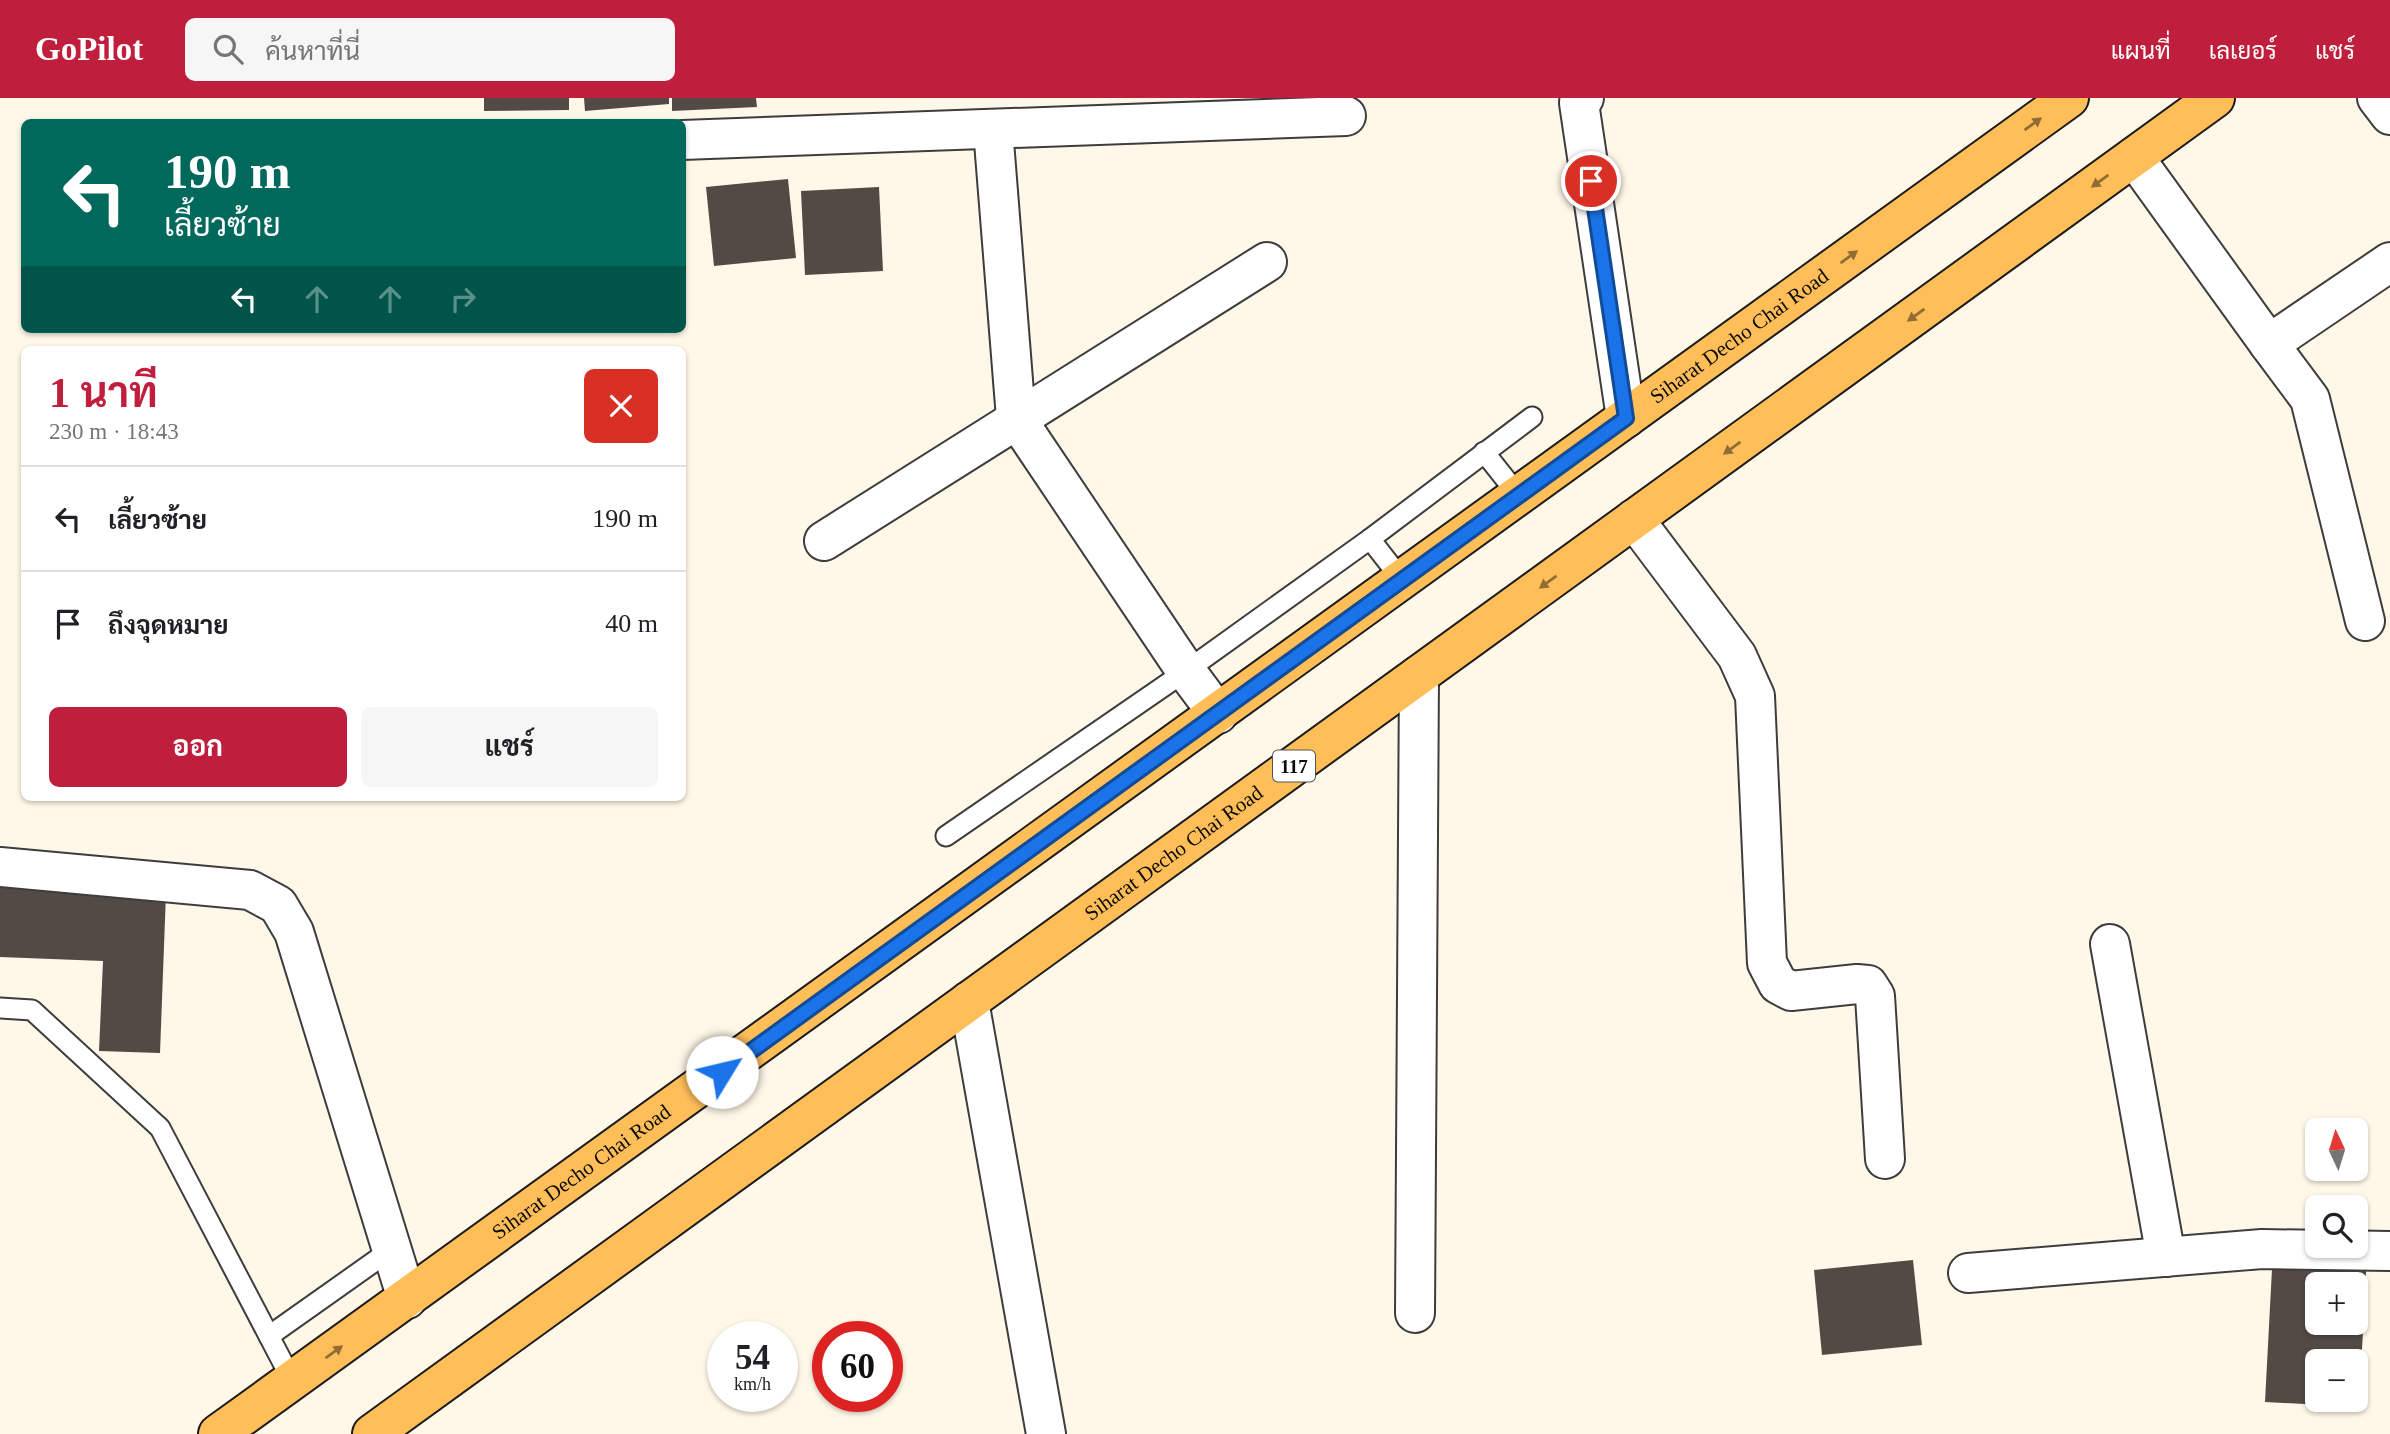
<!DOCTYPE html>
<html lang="th">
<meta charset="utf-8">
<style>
body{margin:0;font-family:"Times New Roman",Sarabun,serif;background:#f6f6f6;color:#202124;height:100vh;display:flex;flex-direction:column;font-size:26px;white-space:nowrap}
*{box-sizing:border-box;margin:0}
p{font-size:23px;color:#757577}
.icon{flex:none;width:38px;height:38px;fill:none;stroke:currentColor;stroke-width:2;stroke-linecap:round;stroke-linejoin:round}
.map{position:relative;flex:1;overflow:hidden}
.drawer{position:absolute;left:21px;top:248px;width:665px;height:455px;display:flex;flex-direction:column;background:#fff;border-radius:10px;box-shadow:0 2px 5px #0004}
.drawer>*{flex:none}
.guide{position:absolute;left:21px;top:21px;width:665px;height:214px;border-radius:10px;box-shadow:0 2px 5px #0004;background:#00695c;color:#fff;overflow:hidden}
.needle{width:46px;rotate:356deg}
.buttons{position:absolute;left:2305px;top:1020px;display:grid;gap:14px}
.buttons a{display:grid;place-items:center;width:63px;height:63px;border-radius:10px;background:#fff;box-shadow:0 2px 5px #0004;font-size:35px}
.speed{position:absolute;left:707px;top:1223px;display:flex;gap:14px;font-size:35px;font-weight:700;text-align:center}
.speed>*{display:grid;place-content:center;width:91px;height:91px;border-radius:50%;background:#fff;box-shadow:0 2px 5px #0004;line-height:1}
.speed small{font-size:18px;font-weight:400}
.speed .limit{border:10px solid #d22;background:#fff;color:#111}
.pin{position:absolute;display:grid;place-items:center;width:60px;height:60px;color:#fff;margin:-30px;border:4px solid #fff;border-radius:50%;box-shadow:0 2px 7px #0007}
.me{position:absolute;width:77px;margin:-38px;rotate:54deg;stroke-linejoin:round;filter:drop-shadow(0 0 5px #0008)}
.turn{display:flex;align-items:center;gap:24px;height:147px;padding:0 28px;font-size:32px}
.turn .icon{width:91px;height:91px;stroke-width:2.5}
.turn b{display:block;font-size:49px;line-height:60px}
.lanes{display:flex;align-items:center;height:66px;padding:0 28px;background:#0003;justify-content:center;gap:35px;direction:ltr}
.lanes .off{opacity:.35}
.round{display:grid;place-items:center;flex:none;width:74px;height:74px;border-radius:10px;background:#f6f6f6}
.head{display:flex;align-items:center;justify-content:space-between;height:119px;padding:0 28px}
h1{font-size:42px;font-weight:700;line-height:52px;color:#bf1e3d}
.button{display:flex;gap:14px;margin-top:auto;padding:14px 28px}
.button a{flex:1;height:80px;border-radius:10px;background:#bf1e3d;color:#fff;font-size:28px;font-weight:700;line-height:80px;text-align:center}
.button a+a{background:#f6f6f6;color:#202124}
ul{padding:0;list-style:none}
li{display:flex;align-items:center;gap:21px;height:105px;padding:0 28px;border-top:2px solid #e0e0e0}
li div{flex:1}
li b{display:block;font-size:26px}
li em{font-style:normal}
header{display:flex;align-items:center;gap:42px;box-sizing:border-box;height:98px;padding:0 35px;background:#bf1e3d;color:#fff}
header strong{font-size:33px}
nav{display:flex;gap:38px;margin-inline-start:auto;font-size:24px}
.search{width:490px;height:63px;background:#f6f6f6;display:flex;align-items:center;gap:18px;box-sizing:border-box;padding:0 24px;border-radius:10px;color:#757577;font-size:26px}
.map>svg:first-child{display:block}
.building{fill:#534a46;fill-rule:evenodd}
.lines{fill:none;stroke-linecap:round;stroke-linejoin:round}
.service-casing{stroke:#3d3d3d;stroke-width:23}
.minor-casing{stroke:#3d3d3d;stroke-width:42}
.primary-casing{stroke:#1b1b1b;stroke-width:42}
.service{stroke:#fff;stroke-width:19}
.minor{stroke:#fff;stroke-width:38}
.primary{stroke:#ffbe58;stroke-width:38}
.oneway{fill:#916d35}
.route-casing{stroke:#114b97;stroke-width:18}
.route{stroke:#1a73e8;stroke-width:12}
.labels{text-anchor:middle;stroke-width:7;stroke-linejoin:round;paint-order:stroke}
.shield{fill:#fff;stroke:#545454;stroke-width:2}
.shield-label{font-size:19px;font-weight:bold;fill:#0a0a0a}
.street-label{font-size:21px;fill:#0a0a0a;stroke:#fff}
</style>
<header>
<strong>GoPilot</strong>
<div class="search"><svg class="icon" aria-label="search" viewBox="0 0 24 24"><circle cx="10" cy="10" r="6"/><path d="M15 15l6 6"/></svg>ค้นหาที่นี่</div>
<nav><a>แผนที่</a><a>เลเยอร์</a><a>แชร์</a></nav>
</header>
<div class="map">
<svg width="2390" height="1336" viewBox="0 0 2390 1336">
<rect width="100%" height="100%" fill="#fff7e8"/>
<g class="building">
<path d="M484,0H569V12L484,13Z"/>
<path d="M584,0H669V6L585,13Z"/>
<path d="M672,0H756L757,9L672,13Z"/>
<path d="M788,81L796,160L714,168L706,89Z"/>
<path d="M879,89L883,173L805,177L801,93Z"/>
<path d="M0,788L166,795L160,955L99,953L103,863L0,859Z"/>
<path d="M2273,1152L2367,1157L2359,1309L2265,1304ZM2317,1186H2356V1225H2317ZM2317,1264H2356V1302H2317Z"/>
<path d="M1913,1162L1922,1247L1822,1257L1814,1172Z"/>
</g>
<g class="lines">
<defs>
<g id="service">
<path d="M1484,354L1519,398"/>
<path d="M1370,441L1402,482"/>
<path d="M946,738L1186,573L1370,441L1532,319"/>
<path d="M0,910L32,912L160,1030L293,1284"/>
<path d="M269,1238L392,1151"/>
</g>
<g id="minor">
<path d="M1584,0L1579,5L1626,320"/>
<path d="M2377,0L2390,17"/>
<path d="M993,31L1016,320L1186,573L1218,616"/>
<path d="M682,42L1346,18"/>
<path d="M2134,59L2269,246L2310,301L2365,523"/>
<path d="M2269,246L2390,164"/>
<path d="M1634,421L1737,558L1755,598L1767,865L1778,886L1791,893L1857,886L1868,887L1875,898L1885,1061"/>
<path d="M824,443L1267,164"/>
<path d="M0,769L250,792L278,807L294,834L407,1201"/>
<path d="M2110,846L2166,1159"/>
<path d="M969,903L1046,1336"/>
<path d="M1968,1175L2262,1151L2390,1153"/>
<path d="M1415,1215L1419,577"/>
</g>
<g id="primary">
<path id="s1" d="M218,1336L2069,0"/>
<path id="s2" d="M372,1336L2215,0"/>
</g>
</defs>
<use href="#service" class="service-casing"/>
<use href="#minor" class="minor-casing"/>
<use href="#primary" class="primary-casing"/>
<use href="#service" class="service"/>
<use href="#minor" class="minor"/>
<use href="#primary" class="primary"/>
</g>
<defs><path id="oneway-solid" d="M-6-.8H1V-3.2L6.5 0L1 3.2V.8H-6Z" transform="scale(1.75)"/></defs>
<g class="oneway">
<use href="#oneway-solid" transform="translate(2033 26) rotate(-36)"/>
<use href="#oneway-solid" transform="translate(2100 83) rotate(144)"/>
<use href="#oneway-solid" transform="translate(1849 159) rotate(-36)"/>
<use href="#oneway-solid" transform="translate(1916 217) rotate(144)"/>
<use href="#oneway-solid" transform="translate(1732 350) rotate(144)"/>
<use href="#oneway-solid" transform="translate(1548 484) rotate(144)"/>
<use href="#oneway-solid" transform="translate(334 1254) rotate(-36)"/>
</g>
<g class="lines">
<defs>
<path id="route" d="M722,974L1626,320L1591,83"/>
</defs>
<use href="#route" class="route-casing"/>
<use href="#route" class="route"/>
</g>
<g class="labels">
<rect class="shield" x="1273" y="652.5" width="42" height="31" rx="5"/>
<g class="shield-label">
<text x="1294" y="675">117</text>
</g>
<g class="street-label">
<text dy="7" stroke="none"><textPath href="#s1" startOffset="1876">Siharat Decho Chai Road</textPath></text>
<text dy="7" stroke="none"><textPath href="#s2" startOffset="990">Siharat Decho Chai Road</textPath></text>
<text dy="7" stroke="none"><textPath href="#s1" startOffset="448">Siharat Decho Chai Road</textPath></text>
</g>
</g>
</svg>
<div class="buttons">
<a><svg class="needle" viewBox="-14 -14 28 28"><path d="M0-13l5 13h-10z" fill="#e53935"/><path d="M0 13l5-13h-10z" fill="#757577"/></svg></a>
<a><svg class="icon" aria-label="search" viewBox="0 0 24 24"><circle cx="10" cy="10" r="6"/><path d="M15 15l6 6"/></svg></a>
<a>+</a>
<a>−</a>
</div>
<div class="speed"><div>54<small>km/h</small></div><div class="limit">60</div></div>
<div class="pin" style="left:1591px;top:83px;background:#d93025"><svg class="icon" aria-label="arrive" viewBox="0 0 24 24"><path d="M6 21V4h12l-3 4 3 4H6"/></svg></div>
<svg class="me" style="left:722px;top:974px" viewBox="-20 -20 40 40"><circle r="19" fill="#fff"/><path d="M0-13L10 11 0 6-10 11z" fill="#1a73e8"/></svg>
<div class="guide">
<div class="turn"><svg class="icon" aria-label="left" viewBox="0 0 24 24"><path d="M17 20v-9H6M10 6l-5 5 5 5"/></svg><div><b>190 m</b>เลี้ยวซ้าย</div></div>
<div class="lanes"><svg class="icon" aria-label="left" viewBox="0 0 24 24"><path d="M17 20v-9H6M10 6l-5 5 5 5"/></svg><svg class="icon off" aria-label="ahead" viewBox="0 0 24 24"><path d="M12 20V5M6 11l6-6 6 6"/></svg><svg class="icon off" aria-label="ahead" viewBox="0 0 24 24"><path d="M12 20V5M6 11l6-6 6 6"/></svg><svg class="icon off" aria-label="right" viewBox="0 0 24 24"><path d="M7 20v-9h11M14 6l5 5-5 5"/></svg></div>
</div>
<section class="drawer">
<div class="head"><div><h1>1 นาที</h1><p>230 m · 18:43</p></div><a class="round" style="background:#d93025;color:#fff"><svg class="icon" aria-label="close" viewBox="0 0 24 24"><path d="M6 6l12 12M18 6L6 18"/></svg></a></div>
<ul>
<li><svg class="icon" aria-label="left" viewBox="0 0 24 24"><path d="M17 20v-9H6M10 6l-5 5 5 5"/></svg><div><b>เลี้ยวซ้าย</b></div><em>190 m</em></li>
<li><svg class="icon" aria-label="arrive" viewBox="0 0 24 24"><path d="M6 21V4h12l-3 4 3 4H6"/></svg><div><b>ถึงจุดหมาย</b></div><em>40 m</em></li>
</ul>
<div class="button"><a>ออก</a><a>แชร์</a></div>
</section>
</div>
